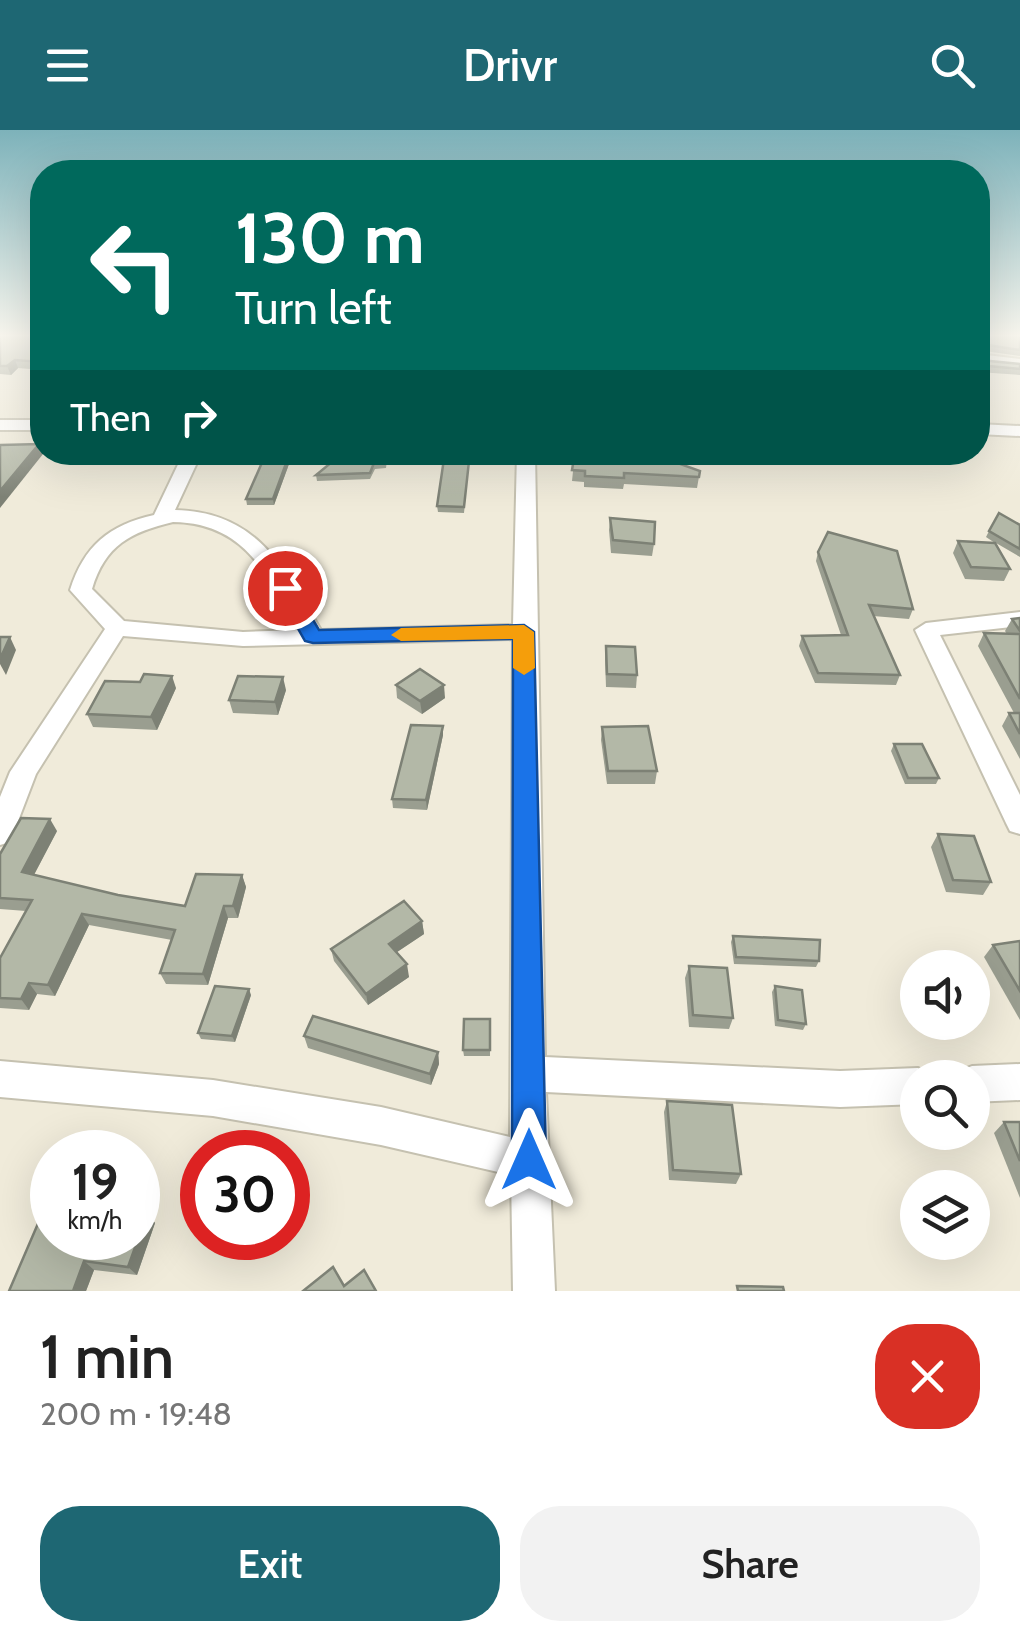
<!DOCTYPE html>
<meta charset="utf-8">
<style>
body{margin:0;font-family:Cabin,sans-serif;background:#f2f2f2;color:#222;height:100vh;display:flex;flex-direction:column;font-size:38px;white-space:nowrap}
*{box-sizing:border-box;margin:0}
p{font-size:32px;color:#767676}
.icon{flex:none;width:55px;height:55px;fill:none;stroke:currentColor;stroke-width:2;stroke-linecap:round;stroke-linejoin:round}
.map{position:relative;height:1161px;overflow:hidden}
.details{display:flex;flex-direction:column;background:#fff;flex:1}
.details>*{flex:none}
.guide{position:absolute;left:30px;top:30px;width:960px;height:305px;border-radius:40px;box-shadow:0 10px 40px #0002;background:#00695c;color:#fff;overflow:hidden}
.fabs{position:absolute;left:900px;top:820px;display:grid;gap:20px}
.fabs a{display:grid;place-items:center;width:90px;height:90px;border-radius:50%;background:#fff;box-shadow:0 10px 40px #0002;font-size:50px}
.speed{position:absolute;left:30px;top:1000px;display:flex;gap:20px;font-size:50px;font-weight:700;text-align:center}
.speed>*{display:grid;place-content:center;width:130px;height:130px;border-radius:50%;background:#fff;box-shadow:0 10px 40px #0002;line-height:1}
.speed small{font-size:25px;font-weight:400}
.speed .limit{border:15px solid #d22;background:#fff;color:#111}
.pin{position:absolute;display:grid;place-items:center;width:85px;height:85px;color:#fff;margin:-42px;border:5px solid #fff;border-radius:50%;box-shadow:0 2px 10px #0007}
.me{position:absolute;width:110px;margin:-55px;rotate:0deg;stroke-linejoin:round;filter:drop-shadow(0 0 8px #0008)}
.turn{display:flex;align-items:center;gap:35px;height:210px;padding:0 40px;font-size:45px}
.turn .icon{width:130px;height:130px;stroke-width:2.5}
.turn b{display:block;font-size:70px;line-height:85px}
.then{display:flex;align-items:center;height:95px;padding:0 40px;background:#0003;gap:20px;font-size:38px}
.round{display:grid;place-items:center;flex:none;width:105px;height:105px;border-radius:40px;background:#f2f2f2}
.head{display:flex;align-items:center;justify-content:space-between;height:170px;padding:0 40px}
h1{font-size:60px;font-weight:600;line-height:75px}
.button{display:flex;gap:20px;margin-top:auto;padding:20px 40px}
.button a{flex:1;height:115px;border-radius:40px;background:#1e6773;color:#fff;font-size:40px;font-weight:600;line-height:115px;text-align:center}
.button a+a{background:#f2f2f2;color:#222}
header{display:flex;justify-content:space-between;align-items:center;height:130px;padding:0 40px;background:#1e6773;color:#fff;font-size:45px;font-weight:600}
.map>svg:first-child{display:block}
.lines{fill:none;stroke-linecap:round;stroke-linejoin:round}
.minor-casing{stroke:#c5c1b0;stroke-width:4}
.minor{fill:#fff;fill-rule:evenodd}
.wall{fill:#9a9e90}
.shaded-wall{fill:#7d8175}
.building{fill:#b3b8a7;stroke:#7d8175;stroke-width:2.5}
.route{fill:#1a73e8;stroke:#114b97;stroke-width:2.5}
.slow{fill:#f59e0b}
</style>
<header><svg class="icon" aria-label="menu" viewBox="0 0 24 24"><path d="M4 6h16M4 12h16M4 18h16"/></svg>Drivr<svg class="icon" aria-label="search" viewBox="0 0 24 24"><circle cx="10" cy="10" r="6"/><path d="M15 15l6 6"/></svg></header>
<div class="map">
<svg width="1020" height="1161" viewBox="0 0 1020 1161">
<rect width="100%" height="100%" fill="#f0ebda"/>
<g class="lines">
<defs>
<g id="minor">
<path d="M978,224L1020,229V237L978,232Z"/>
<rect x="0" y="290" width="42" height="10"/>
<path d="M978,294L1020,296V306L978,304Z"/>
<path d="M184,322H202L175,380C257,382 283,436 321,500L513,495L517,322H535L545,927L840,941L918,938L932,948H918V974L840,977L546,962L555,1161H513L511,1045L381,1015L213,986L0,967V931L213,950L381,977L510,1007L513,509L243,516L123,506L36,644L10,712L0,715V667L10,642L105,499L70,460C84,416 109,395 154,385ZM173,392C245,393 267,444 298,500L243,502L124,491L92,459C105,415 131,402 173,392Z"/>
<path d="M1020,482V496L940,505L1020,665V704L1010,701L1006,693L915,500L926,493Z"/>
<path d="M1020,934V970L972,972V948H957L959,941L972,936Z"/>
</g>
</defs>
<use href="#minor" class="minor-casing"/>
<use href="#minor" class="minor"/>
</g>
<g class="wall">
<path d="M0,204H42V240L18,238L11,245L0,244Z"/>
<path d="M978,204H1020V226L978,220Z"/>
<path d="M978,227L980,230L1020,234V245L978,242Z"/>
<path d="M388,322L386,338L375,339L370,349L317,351L316,345Z"/>
<path d="M470,322L464,383L438,382L437,376Z"/>
<path d="M575,322L700,341L697,358L624,354L623,359L584,357V352L572,351Z"/>
<path d="M288,328L289,334L274,375H247L246,369Z"/>
<path d="M610,388L654,414L652,426L611,423L609,400Z"/>
<path d="M1020,395V427L996,413L1010,439L1004,451L965,449L953,423L958,411L995,413L986,407L989,401Z"/>
<path d="M818,422L913,479L909,489L873,486L900,545L896,555L815,553L799,516L802,506L841,505L816,431Z"/>
<path d="M1020,488V629L1002,596L1009,583H1014L978,516L984,503L1007,504L1005,501L1012,489Z"/>
<path d="M606,516L637,545L636,558L606,557L605,529Z"/>
<path d="M396,555L445,568L422,584L397,568Z"/>
<path d="M176,558L157,600L93,597L87,584Z"/>
<path d="M286,560L278,585L233,583L229,570Z"/>
<path d="M443,596V605L427,680L393,678L392,669Z"/>
<path d="M602,597L657,641L655,654H607L601,610Z"/>
<path d="M894,614L939,648L936,654H905L891,621Z"/>
<path d="M57,701L34,745L118,765L185,776L242,745L246,757L238,788H228L208,855L166,854L160,843L172,810L89,795L55,866L37,864L29,880L0,878V828L26,781L0,779V724Z"/>
<path d="M938,704L991,752L983,765L946,762L931,717Z"/>
<path d="M422,791L424,804L397,822L409,847L368,875L334,831L331,819Z"/>
<path d="M733,806L819,831L816,837L734,834L731,812Z"/>
<path d="M1020,811V890L984,827L993,815Z"/>
<path d="M689,836L733,888L729,899L689,897L685,848Z"/>
<path d="M775,856L806,894L803,900L775,896L772,862Z"/>
<path d="M251,865L235,912L201,909L198,903Z"/>
<path d="M490,889V926H464L463,920Z"/>
<path d="M304,906L438,922L439,934L431,955L308,918Z"/>
<path d="M667,971L741,1044L736,1054L669,1050L664,982Z"/>
<path d="M1004,992H1020V1068L994,1003Z"/>
<path d="M147,1084L155,1093L137,1145L94,1140L86,1161H9L52,1108Z"/>
</g>
<g class="shaded-wall">
<path d="M15,230L18,238L11,245L7,236Z"/>
<path d="M39,314L43,324L0,378V361Z"/>
<path d="M288,328L289,334L274,375L273,369Z"/>
<path d="M10,507L16,520L6,545L0,534V529Z"/>
<path d="M172,546L176,558L157,600L151,587Z"/>
<path d="M283,547L286,560L278,585L275,572Z"/>
<path d="M444,555L445,568L422,584L420,571Z"/>
<path d="M443,596V605L427,680L426,670Z"/>
<path d="M50,689L57,701L29,754L22,742Z"/>
<path d="M242,745L246,757L238,788L233,776Z"/>
<path d="M224,776L228,788L208,855L203,844Z"/>
<path d="M82,784L89,795L55,866L48,855Z"/>
<path d="M422,791L424,804L391,826L389,814Z"/>
<path d="M407,834L409,847L368,875L366,864Z"/>
<path d="M29,853L37,864L29,880L21,869Z"/>
<path d="M249,859L251,865L235,912L232,906Z"/>
<path d="M438,922L439,934L431,955L430,944Z"/>
<path d="M147,1084L155,1093L137,1145L128,1137Z"/>
<path d="M84,1131L94,1140L86,1161H73Z"/>
</g>
<g class="building">
<path d="M0,204H42V232L15,230L7,236H0Z"/>
<path d="M978,204H1020V220L981,214L978,223Z"/>
<path d="M978,227L980,230L1020,234V239L978,235Z"/>
<path d="M39,314L0,361V315Z"/>
<path d="M344,322H387L385,332L374,333L370,343L316,345Z"/>
<path d="M445,322H470L464,377L437,376Z"/>
<path d="M575,322H647L700,341L699,347L624,343V348L585,346V341L572,340Z"/>
<path d="M264,328H288L273,369H246Z"/>
<path d="M999,383L1020,395V419L989,401Z"/>
<path d="M610,388L655,392L654,414L613,410Z"/>
<path d="M828,402L897,421L913,479L869,475L900,545L818,543L802,506L848,505L818,422Z"/>
<path d="M958,411L995,413L1010,439L971,437Z"/>
<path d="M1020,488V501L1012,489Z"/>
<path d="M984,503L1020,504V569Z"/>
<path d="M0,507H10L0,529Z"/>
<path d="M606,516L635,517L637,545L607,544Z"/>
<path d="M420,539L444,555L420,571L396,555Z"/>
<path d="M144,544L172,546L151,587L87,584L105,551L140,552Z"/>
<path d="M238,546L283,547L275,572L229,570Z"/>
<path d="M1009,583H1020V604Z"/>
<path d="M411,595L443,596L426,670L392,669Z"/>
<path d="M648,596L657,641H608L602,597Z"/>
<path d="M894,614H922L939,648H908Z"/>
<path d="M21,688L50,689L22,742L118,765L185,776L196,744L242,745L233,776H224L203,844L160,843L175,800L82,784L48,855L29,853L21,869L0,868V828L32,770L0,768V724Z"/>
<path d="M938,704L974,706L991,752L953,750Z"/>
<path d="M404,771L422,791L389,814L407,834L366,864L331,819Z"/>
<path d="M733,806L820,810L819,831L736,827Z"/>
<path d="M1020,811V861L993,815Z"/>
<path d="M689,836L727,838L733,888L693,885Z"/>
<path d="M215,856L249,859L232,906L198,903Z"/>
<path d="M775,856L802,860L806,894L778,890Z"/>
<path d="M313,886L438,922L430,944L304,906Z"/>
<path d="M464,889H490V920H463Z"/>
<path d="M667,971L732,975L741,1044L673,1040Z"/>
<path d="M1004,992H1020V1031Z"/>
<path d="M52,1061V1108H138V1083L147,1084L128,1137L84,1131L73,1161H9Z"/>
<path d="M333,1137L344,1156L364,1140L376,1161H303Z"/>
<path d="M737,1156L783,1157L784,1161H738Z"/>
</g>
<linearGradient id="sky" x2="0" y2="1"><stop stop-color="#7db2ba"/><stop offset="0.56" stop-color="#f8f6ee"/><stop offset="1" stop-color="#f8f6ee" stop-opacity="0"/></linearGradient>
<rect width="1020" height="367" fill="url(#sky)"/>
<path class="route" d="M285,453L292,454L319,500L524,495L534,502L546,1030L541,1042L529,1048L517,1042L512,1030L513,509L313,513L305,511L275,458Z"/>
<path class="slow" d="M524,495L534,502L535,538L524,545L513,538V509L401,511L391,505L401,498Z"/>
</svg>
<div class="fabs">
<a><svg class="icon" aria-label="sound" viewBox="0 0 24 24"><path d="M4 9h4l5-4v14l-5-4H4zM17 9q2 3 0 6"/></svg></a>
<a><svg class="icon" aria-label="search" viewBox="0 0 24 24"><circle cx="10" cy="10" r="6"/><path d="M15 15l6 6"/></svg></a>
<a><svg class="icon" aria-label="layers" viewBox="0 0 24 24"><path d="M12 4l9 5-9 5-9-5zM3 14l9 5 9-5"/></svg></a>
</div>
<div class="speed"><div>19<small>km/h</small></div><div class="limit">30</div></div>
<div class="pin" style="left:285px;top:458px;background:#d93025"><svg class="icon" aria-label="arrive" viewBox="0 0 24 24"><path d="M6 21V4h12l-3 4 3 4H6"/></svg></div>
<svg class="me" style="left:529px;top:1030px" viewBox="-20 -20 40 40"><path d="M0-17L14 15 0 8-14 15z" fill="#1a73e8" stroke="#fff" stroke-width="4"/></svg>
<div class="guide">
<div class="turn"><svg class="icon" aria-label="left" viewBox="0 0 24 24"><path d="M17 20v-9H6M10 6l-5 5 5 5"/></svg><div><b>130 m</b>Turn left</div></div>
<div class="then">Then<svg class="icon" aria-label="right" viewBox="0 0 24 24"><path d="M7 20v-9h11M14 6l5 5-5 5"/></svg></div>
</div>
</div>
<section class="details">
<div class="head"><div><h1>1 min</h1><p>200 m · 19:48</p></div><a class="round" style="background:#d93025;color:#fff"><svg class="icon" aria-label="close" viewBox="0 0 24 24"><path d="M6 6l12 12M18 6L6 18"/></svg></a></div>
<div class="button"><a>Exit</a><a>Share</a></div>
</section>
